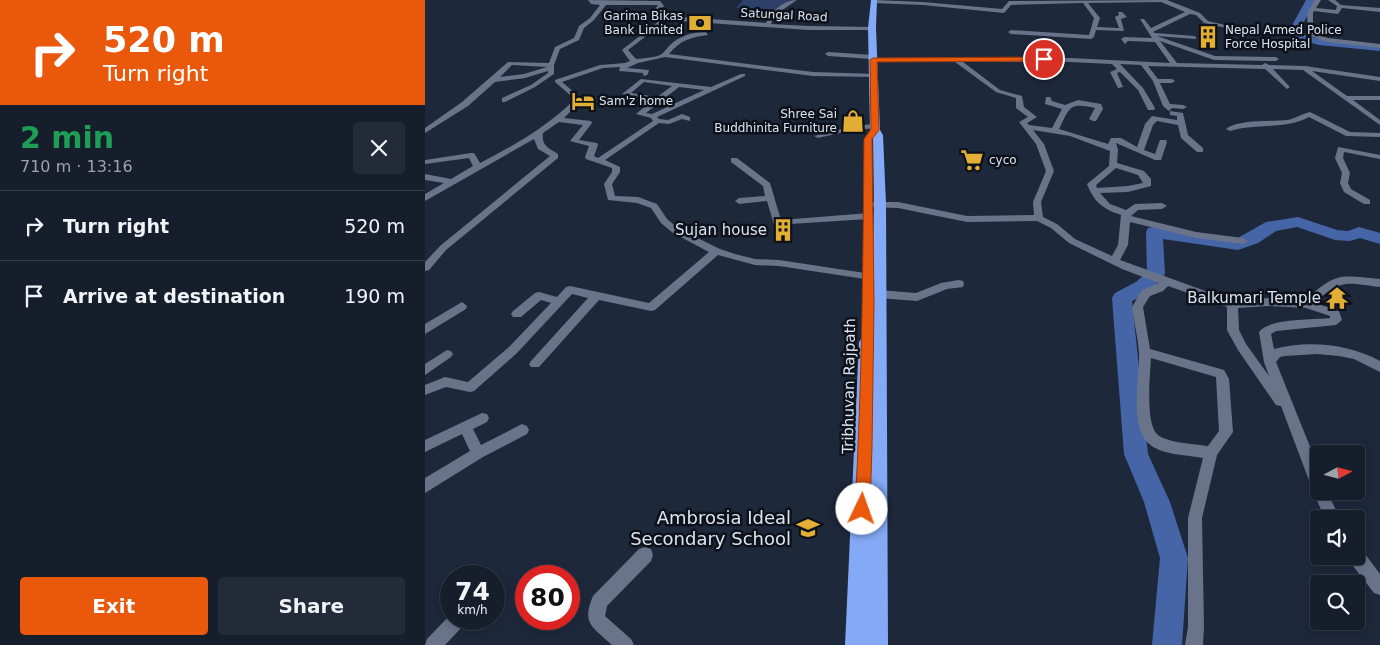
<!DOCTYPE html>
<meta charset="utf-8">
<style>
body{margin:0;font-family:"DejaVu Sans",sans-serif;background:#232b38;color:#f1f3f6;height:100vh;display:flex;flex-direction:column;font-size:19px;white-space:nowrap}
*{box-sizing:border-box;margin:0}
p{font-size:16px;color:#9ea2a9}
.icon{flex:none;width:28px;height:28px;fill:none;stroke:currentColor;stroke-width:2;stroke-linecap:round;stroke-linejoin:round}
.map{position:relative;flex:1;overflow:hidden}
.sheet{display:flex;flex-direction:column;background:#161e2c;width:425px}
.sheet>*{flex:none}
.hud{background:#ea580c;color:#fff;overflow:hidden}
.needle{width:32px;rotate:83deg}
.fabs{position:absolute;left:885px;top:445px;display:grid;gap:10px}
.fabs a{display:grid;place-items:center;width:55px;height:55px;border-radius:5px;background:#161e2c;box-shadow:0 2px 8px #0003,0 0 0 1px #353c48;font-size:25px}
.speed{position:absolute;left:15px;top:565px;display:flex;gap:10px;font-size:25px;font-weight:700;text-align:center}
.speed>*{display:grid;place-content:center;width:65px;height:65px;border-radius:50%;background:#161e2c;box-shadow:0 2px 8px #0003,0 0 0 1px #353c48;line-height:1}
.speed small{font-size:12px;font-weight:400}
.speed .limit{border:8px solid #d22;background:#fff;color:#111}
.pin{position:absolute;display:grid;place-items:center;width:42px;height:42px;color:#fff;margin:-21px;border:2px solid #fff;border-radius:50%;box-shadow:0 1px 5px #0007}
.me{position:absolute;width:55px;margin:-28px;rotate:3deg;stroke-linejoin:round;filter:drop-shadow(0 0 4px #0008)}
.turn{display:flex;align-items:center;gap:18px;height:105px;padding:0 20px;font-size:22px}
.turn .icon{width:65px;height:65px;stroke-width:2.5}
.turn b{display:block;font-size:35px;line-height:42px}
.round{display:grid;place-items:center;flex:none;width:52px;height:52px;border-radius:5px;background:#232b38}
.head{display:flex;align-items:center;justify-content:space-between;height:85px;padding:0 20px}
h1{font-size:30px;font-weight:700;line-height:38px;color:#1e9e55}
.primary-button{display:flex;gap:10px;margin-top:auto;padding:10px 20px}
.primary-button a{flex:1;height:58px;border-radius:5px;background:#ea580c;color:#fff;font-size:20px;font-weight:700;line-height:58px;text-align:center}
.primary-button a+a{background:#232b38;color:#f1f3f6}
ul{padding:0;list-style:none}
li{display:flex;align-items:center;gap:15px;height:70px;padding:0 20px;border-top:1px solid #353c48}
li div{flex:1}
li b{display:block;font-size:19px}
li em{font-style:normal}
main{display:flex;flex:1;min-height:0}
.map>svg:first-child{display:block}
.green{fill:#2c406a}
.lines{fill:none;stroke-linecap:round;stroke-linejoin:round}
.river{fill:#4665a7;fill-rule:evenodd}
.street{fill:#69748b;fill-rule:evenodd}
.highway{fill:#84aaf7;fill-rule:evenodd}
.route{fill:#ea580c;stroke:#983908}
.labels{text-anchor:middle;stroke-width:5;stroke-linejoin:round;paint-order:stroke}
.far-street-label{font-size:12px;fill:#dce3f0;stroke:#0d1119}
.far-poi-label{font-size:12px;fill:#dce3f0;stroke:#0d1119;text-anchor:start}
.poi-label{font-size:15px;fill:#dce3f0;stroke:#0d1119;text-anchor:end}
.street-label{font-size:15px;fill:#dce3f0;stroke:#0d1119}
.near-poi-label{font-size:18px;fill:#dce3f0;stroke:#0d1119;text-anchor:end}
</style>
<main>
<section class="sheet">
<div class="hud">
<div class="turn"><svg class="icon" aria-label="right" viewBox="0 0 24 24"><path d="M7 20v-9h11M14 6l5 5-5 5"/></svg><div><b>520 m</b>Turn right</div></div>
</div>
<div class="head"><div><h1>2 min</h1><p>710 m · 13:16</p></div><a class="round"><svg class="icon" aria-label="close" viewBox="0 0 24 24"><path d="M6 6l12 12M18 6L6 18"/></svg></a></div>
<ul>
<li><svg class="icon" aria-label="right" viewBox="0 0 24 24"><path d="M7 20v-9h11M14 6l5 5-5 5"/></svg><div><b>Turn right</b></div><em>520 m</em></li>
<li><svg class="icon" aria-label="arrive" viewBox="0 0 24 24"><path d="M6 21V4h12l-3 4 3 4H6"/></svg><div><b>Arrive at destination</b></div><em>190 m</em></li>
</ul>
<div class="primary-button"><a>Exit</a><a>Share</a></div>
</section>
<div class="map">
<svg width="955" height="645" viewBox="0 0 955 645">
<rect width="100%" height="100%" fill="#1e283b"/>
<path class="green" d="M318,0H370L353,10L311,8Z"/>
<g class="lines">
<g class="river">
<path d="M881,0H891L875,29L877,34L894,39L955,45V51L894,45L868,38L865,29Z"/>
<path d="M873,217L912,230L923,231L934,227L955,233V244L935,238L925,241L910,240L872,227L851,231L833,243L813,250L738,239L740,274L725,292L707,301L723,454L745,502L763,558L757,645H727L735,558L719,502L699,454L687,298L690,293L711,282L722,272L721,232L723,228L729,227L811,239L841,222Z"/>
</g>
<g class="street">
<path d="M163,0L235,1L239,6L235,11L242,16L341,23C346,12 358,0 372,0L350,15L346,24L383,26L449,27L447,30H383L242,20L203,50L211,59C219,58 228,58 235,55C239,53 241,49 244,46C254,36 267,32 281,32L283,35C267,37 255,40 244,54L388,72L452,74L453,75L450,77L388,76L240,57L213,63L202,68L224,70L223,74L220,76L218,75V73L194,71L195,67L178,68L137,82L150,93L155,102L139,118L166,121L167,123L154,140L172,143L173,145L169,156L173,158L228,121L226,118L211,114L228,100L197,94L216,79L286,87L316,74H320V76L232,117L234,119L243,120L257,114L265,117V121L257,119L244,124L234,123L180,160L195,167V172L187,184L190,196L213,197L232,204L242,219L254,229L295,249L310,254L330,259L354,260L453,275L458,278L453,281L354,266L330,265L293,255L230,310L226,311L174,300L114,367H106L104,364L106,361L163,298L147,294L92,353L49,391L45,392L21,387L0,395V385L20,377L43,382L84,347L126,303L116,300L96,317H88L86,314L88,311L110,293L114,292L132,297L141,287L145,286L224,303L284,252L248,233L236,223L226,208L212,203L183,200L179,184L187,172V168L161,159L160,157L164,146L145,141L158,125L134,122L118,133C116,146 124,148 133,154V158L21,250L4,270L0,271V262L15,246L125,156L113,149L109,139L0,201V194L19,183L0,180V174L26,179L48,166L44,158L0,164V160L46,153H49L55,163C88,146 120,128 147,102L145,95L130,82V80L175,65L200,63L205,61L197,50L198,49L238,18L229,11L233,5H181L169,20L159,28L154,40L135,49L129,65V74L110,87L80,102H77V98L106,85L123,73V71L100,78L70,82L43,106L0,133V128L37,102L83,62L124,63L130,47L149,38L154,26L165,18L175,5L166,4ZM87,65L122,67L99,74L75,77ZM219,82L247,86L232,97L206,93ZM254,87L279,90L227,114L221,113Z"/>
<path d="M449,0L498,2L577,9L584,1L742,0L775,13L783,21L813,28L810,30L779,23L771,15L765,14L728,32L730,33L769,36L771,37V39L732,36L790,56L851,57L854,59L851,61L789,60L735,41L752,63L837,65L840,63L844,65L880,66L955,77V81L887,71L922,96H955V100H928L955,120V125L878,70L848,69L864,86L865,87L862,89L840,69L723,66L733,79H747L750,81L747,83H735L745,104L758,105L762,107L758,109L747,108L744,111L738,106L728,81L716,65L695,64L718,88L730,108L729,110H723L713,90L695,72L692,73L698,87L693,88L685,72L692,69L687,64L645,62H538L575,90L597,96L599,107L612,117L602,123L604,125L627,128L637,109L620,104L621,97H625L627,101L640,105L653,100L676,104L678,109L671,121H668L664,119L670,108C644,102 645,107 634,129L683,144L686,138H696L712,147L720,124L727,116L752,120V116L745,115V111L758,113L763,135L778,148V152H772L756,138L753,125L732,121L728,125L719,150L730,154L735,140H741L742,142L736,160H730L691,143L693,150L692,163L719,171L726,179V186L703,192L675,193L685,204L701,210L710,204L737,203L742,206L737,209L713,210L706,216L771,232L818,238L823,241L818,244L771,238L705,222L703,245L695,260L808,301L843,298L880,300C912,272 914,275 955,279V287C920,283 918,278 890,303L914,311L917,320L911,325L851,331L846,334L849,349C883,340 924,344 955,361V372L929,359L914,356L892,354L860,356L855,357L851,362L894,469V491H902L915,519H900L888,491L856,406L851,405L813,350L802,330V307L743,286L738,291L725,296L718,307L725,349L799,370L804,379L808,432L792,455L777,518L779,627L778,645H760L763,627V518L778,458C762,455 735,455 723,443C704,424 715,376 714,353C713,338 709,322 707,307L717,290L734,283L697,269L644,243L626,228L612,221L542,222L473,208L441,207L439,205L444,202H473L542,216L609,215L608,202L621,171L611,144L594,122L603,117L591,108V98L571,92L530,62H448L446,61V59L403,56L400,54L403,52L447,55L449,58H645L745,63L730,42L703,41L700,44L696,39L699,37L727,38L715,19H719L726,28L760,12L736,2L663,3L675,18L672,27L694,28L690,17L694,15L693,12H697L702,17L696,19L699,31L671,30L669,37L666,39L586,34L583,32L586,30L664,35L669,18L658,3L586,5L579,13L498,5L447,3ZM608,130L645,136L685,151L684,166L662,184C669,202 678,209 696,215L693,245L687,256L650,239L632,224L618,217L616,202L629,171L619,144ZM691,168L713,175L718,183L703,186L672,188L671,185ZM843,306L881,308L905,316V318C888,320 844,318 834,332L839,362L844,376L821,344L814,330L813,308ZM726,358L791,377L794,431L783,446C770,444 743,443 733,435C720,425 725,374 726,358Z"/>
<path d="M890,0H896L891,8L911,10L912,6L903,0H910L916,5L955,8V12L917,8L913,14L889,11L888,13V33L903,38L955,44V48L902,42L883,35L882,13Z"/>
<path d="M885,112L925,132L955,133V137L921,136L884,117C860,130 830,123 805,131L801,129C814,119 846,122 863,120C871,118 877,114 885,112Z"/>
<path d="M450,124L454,126L453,128L428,130L393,138L389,136L428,126Z"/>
<path d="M913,147L955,155V159L919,152L918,158L925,173L923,183L926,189L945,200V204H939L919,192L915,183L917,173L910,158Z"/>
<path d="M306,158H312L345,183L356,220L444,213L449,216L444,219L349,225L342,201L314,204L310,201L314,198L340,196L338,186L306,162Z"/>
<path d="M534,280L538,281L539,284L538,287L522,289L492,301L453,298L448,294L453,290L491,293L516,283Z"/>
<path d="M37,302L42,306L41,309L0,334V324Z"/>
<path d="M22,350L26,351L28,354L26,357L0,375V364Z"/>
<path d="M57,413L62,414L64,418L62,422L48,429L56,445L97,424L102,426L104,430L102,434L58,457L0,493V478L45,451L37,434L0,452V440Z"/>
<path d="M220,547L226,549L228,555L226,561L182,606L180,616L206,639L209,645H187C168,627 156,624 168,596L214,549Z"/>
<path d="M931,548L937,550L955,574V595L949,593L925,562L923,556H931Z"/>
<path d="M26,614V619H41L39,625L20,645H0L2,639Z"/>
</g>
<path class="highway" d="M446,0H452L451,28L455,130L458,135L461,204L463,645H420L434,342L437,338H446L449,204L448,135L445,130L443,28Z"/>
</g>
<path class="route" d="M619,57L621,58V61L452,62L454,130L447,139L449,303L447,446L445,509L442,514L437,516L432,514L430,509C437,386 438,263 439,139L446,129L445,60L448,58Z"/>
<defs>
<symbol id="bank-bare" viewBox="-9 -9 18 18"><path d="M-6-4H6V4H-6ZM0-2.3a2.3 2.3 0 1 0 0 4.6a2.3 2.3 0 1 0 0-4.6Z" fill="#e3ae35" stroke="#0d1119" stroke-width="2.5" paint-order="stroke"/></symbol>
<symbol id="building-bare" viewBox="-9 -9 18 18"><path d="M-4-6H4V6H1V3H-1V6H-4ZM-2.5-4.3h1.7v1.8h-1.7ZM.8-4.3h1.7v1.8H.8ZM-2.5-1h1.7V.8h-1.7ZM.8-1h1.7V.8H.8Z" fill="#e3ae35" stroke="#0d1119" stroke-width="2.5" paint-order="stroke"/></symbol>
<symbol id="hotel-bare" viewBox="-9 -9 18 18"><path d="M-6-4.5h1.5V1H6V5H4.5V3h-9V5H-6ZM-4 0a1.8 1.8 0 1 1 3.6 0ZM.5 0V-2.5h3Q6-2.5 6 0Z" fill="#e3ae35" stroke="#0d1119" stroke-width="2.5" paint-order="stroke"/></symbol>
<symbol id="shop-bare" viewBox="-9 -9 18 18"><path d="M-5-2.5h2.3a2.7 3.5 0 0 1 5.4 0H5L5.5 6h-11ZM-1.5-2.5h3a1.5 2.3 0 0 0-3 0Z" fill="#e3ae35" stroke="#0d1119" stroke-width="2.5" paint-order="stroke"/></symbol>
<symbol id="supermarket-bare" viewBox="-9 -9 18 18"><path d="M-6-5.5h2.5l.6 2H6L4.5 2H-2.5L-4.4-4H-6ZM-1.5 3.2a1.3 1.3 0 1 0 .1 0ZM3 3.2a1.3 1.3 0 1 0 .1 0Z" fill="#e3ae35" stroke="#0d1119" stroke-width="2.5" paint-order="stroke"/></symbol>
<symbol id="temple-bare" viewBox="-9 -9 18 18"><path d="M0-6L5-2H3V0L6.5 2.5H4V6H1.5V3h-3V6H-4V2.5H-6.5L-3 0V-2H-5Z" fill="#e3ae35" stroke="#0d1119" stroke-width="2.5" paint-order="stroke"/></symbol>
<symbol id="school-bare" viewBox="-9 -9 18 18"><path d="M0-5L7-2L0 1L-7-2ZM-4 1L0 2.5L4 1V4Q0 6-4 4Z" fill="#e3ae35" stroke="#0d1119" stroke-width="2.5" paint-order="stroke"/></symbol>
</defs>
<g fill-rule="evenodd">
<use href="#bank-bare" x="259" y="7" width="32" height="32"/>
<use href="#building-bare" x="767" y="21" width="32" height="32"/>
<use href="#hotel-bare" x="142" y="85" width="32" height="32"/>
<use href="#shop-bare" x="412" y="105" width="32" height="32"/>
<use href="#supermarket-bare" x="531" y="144" width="32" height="32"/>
<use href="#building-bare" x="342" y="214" width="32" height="32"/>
<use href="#temple-bare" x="896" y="282" width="32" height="32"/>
<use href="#school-bare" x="367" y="512" width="32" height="32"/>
</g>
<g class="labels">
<g class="far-street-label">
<text transform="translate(359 15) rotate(3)" y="4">Satungal Road</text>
</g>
<g class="far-poi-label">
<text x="258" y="20" text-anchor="end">Garima Bikas<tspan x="258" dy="14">Bank Limited</tspan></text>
<text x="800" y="34">Nepal Armed Police<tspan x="800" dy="14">Force Hospital</tspan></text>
<text x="174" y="105">Sam'z home</text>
<text x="412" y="118" text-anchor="end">Shree Sai<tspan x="412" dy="14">Buddhinita Furniture</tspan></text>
<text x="564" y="164">cyco</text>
</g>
<g class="poi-label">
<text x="342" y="235">Sujan house</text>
<text x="896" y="303">Balkumari Temple</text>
</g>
<g class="street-label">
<text transform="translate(424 386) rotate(-89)" y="5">Tribhuvan Rajpath</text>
</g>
<g class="near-poi-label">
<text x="366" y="524">Ambrosia Ideal<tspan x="366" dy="21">Secondary School</tspan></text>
</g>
</g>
</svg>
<div class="fabs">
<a><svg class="needle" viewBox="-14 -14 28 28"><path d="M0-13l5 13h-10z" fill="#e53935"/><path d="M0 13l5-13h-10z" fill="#9ea2a9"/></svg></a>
<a><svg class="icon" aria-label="sound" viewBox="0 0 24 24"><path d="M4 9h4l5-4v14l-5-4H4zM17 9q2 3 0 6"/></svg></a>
<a><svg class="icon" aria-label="search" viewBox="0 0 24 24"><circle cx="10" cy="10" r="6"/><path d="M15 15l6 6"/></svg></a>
</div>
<div class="speed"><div>74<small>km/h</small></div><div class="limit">80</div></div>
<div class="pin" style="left:619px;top:59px;background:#d93025"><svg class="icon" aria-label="arrive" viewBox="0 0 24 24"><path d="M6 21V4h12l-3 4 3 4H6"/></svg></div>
<svg class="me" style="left:437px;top:509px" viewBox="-20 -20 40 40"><circle r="19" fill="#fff"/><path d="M0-13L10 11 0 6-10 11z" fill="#ea580c"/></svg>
</div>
</main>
